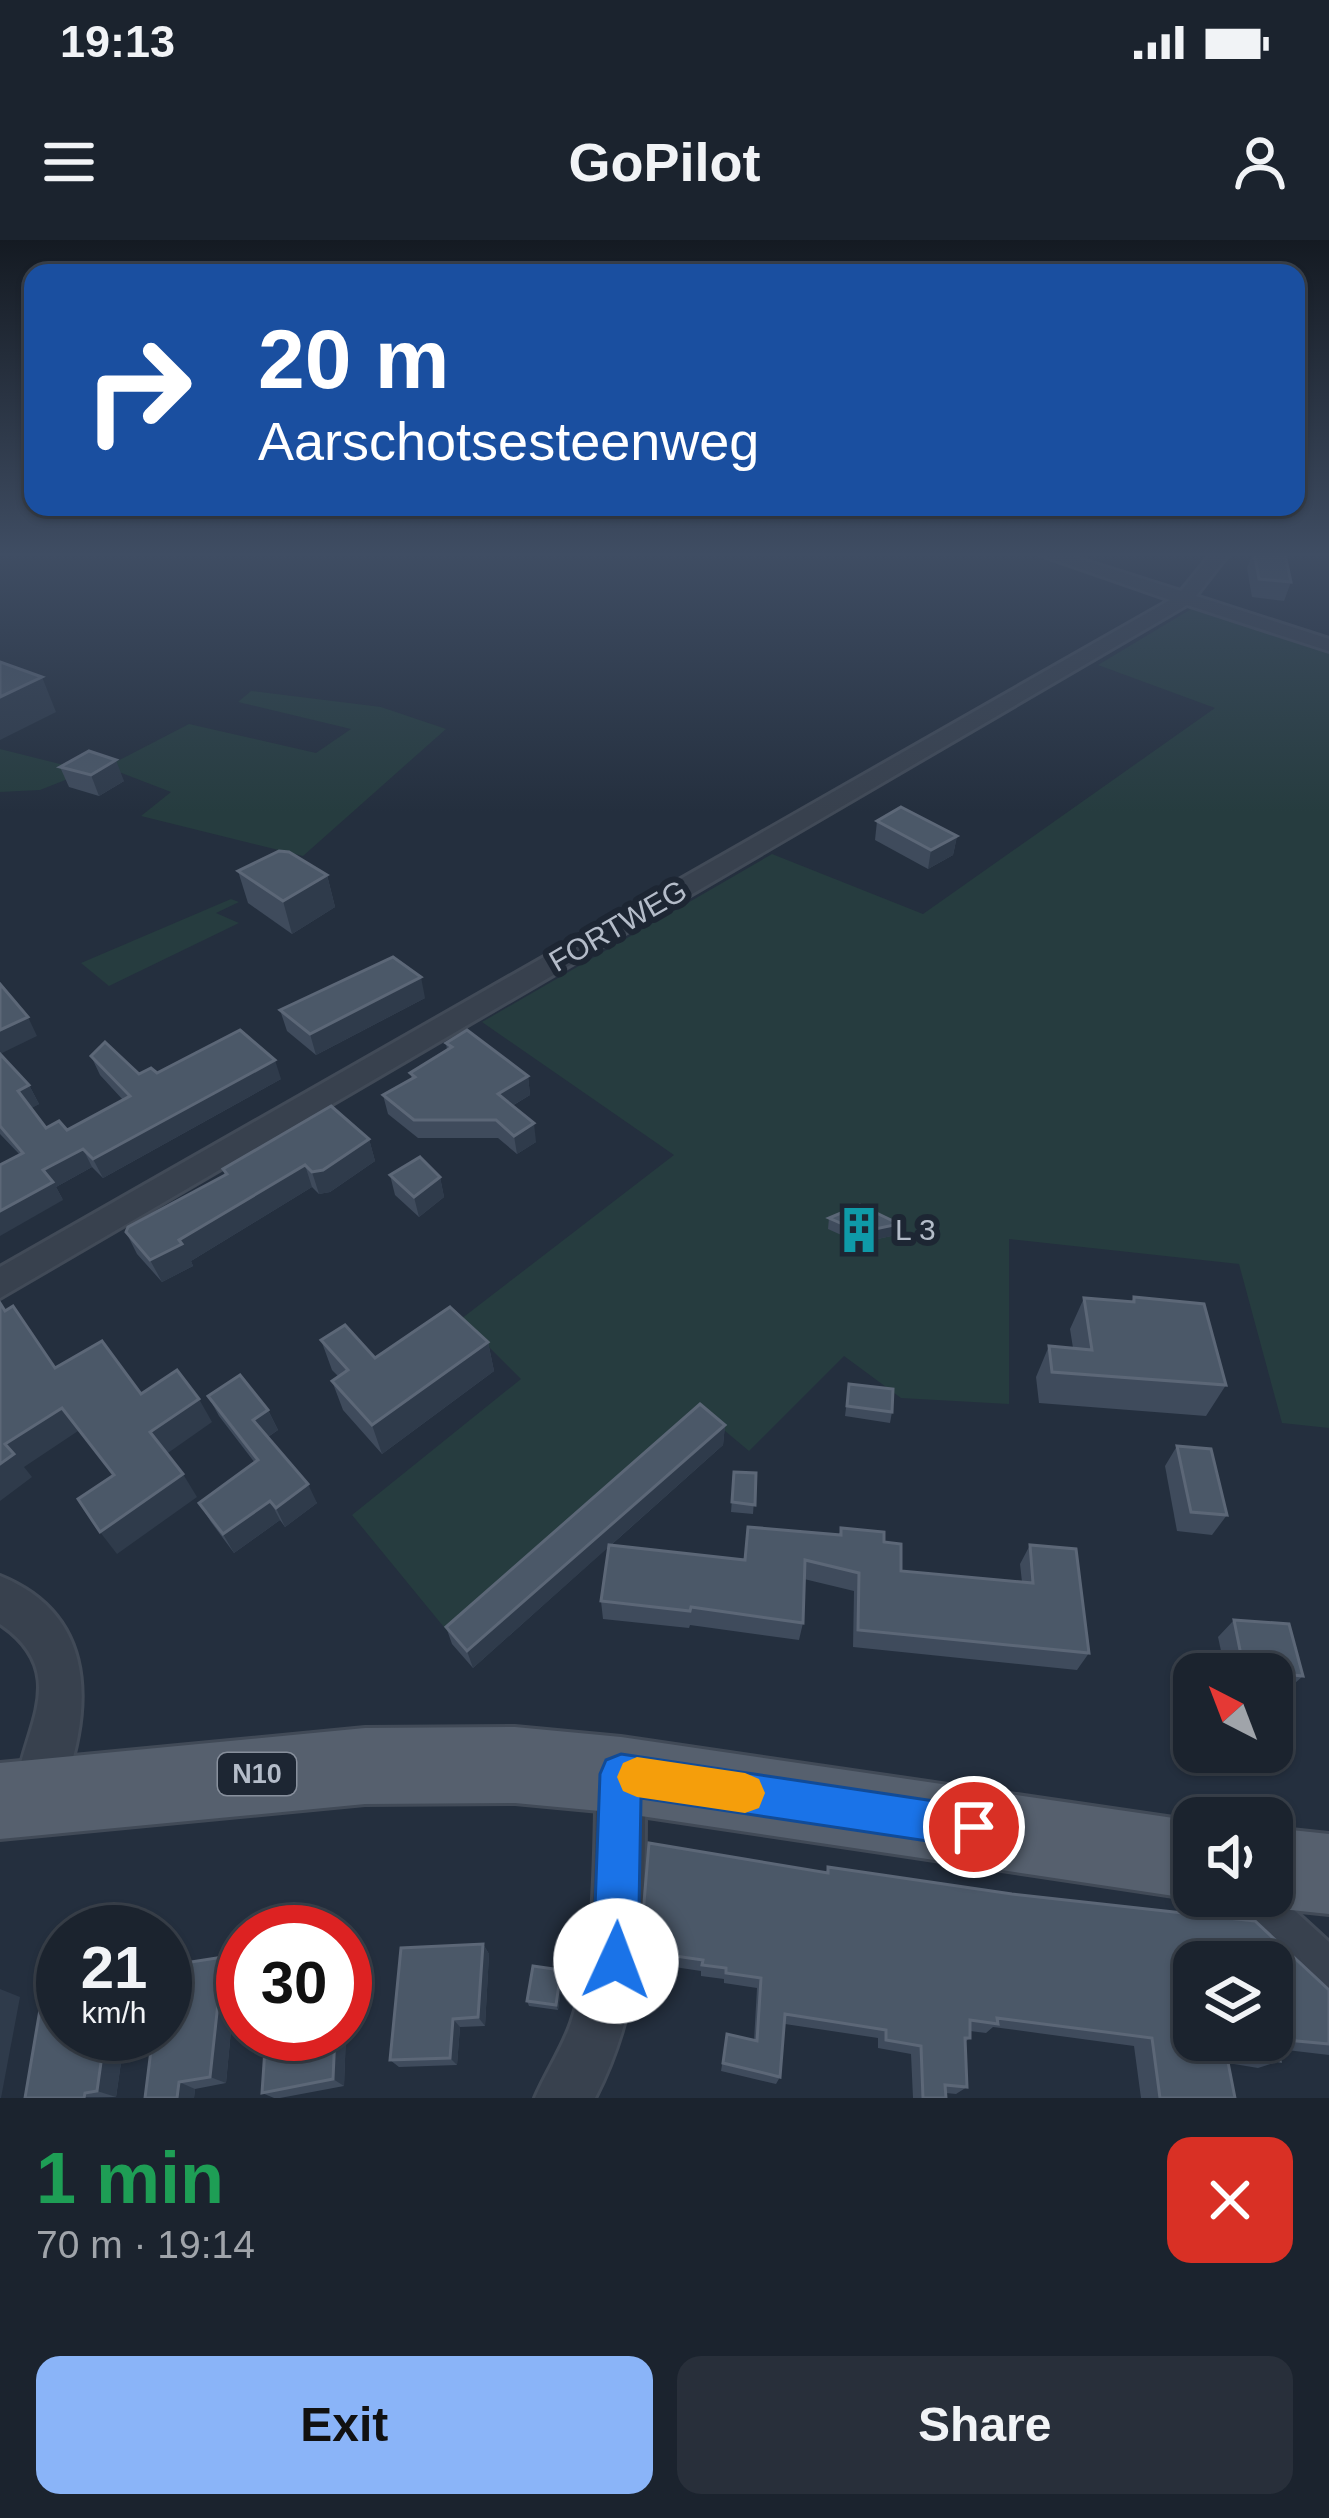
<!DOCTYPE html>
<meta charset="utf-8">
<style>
body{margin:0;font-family:Helvetica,sans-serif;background:#282f3a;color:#f1f3f6;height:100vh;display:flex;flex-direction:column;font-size:45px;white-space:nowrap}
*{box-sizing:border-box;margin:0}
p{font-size:39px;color:#a0a4aa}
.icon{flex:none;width:66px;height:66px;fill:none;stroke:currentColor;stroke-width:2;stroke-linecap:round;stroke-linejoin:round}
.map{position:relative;height:1858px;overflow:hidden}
.panel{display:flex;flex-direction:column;background:#1b232e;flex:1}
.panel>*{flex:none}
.guide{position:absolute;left:24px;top:24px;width:1281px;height:252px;border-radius:24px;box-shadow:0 3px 9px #0004,0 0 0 3px #39404a;background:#1a4fa0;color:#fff;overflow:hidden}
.needle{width:78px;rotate:318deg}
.tools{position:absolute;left:1173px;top:1413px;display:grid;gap:24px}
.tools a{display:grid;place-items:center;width:120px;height:120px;border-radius:24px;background:#1b232e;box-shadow:0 3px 9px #0004,0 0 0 3px #39404a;font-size:60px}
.speed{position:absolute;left:36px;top:1665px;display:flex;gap:24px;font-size:60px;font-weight:700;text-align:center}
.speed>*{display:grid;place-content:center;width:156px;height:156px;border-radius:50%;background:#1b232e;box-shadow:0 3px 9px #0004,0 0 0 3px #39404a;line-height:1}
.speed small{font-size:30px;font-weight:400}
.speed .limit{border:18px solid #d22;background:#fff;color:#111}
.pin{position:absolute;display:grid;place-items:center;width:102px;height:102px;color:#fff;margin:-51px;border:6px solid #fff;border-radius:50%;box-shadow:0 3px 12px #0007}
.me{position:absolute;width:132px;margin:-66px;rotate:2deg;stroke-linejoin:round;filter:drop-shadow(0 0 9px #0008)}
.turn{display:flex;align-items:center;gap:42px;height:252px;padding:0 36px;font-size:54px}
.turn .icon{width:156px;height:156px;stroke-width:2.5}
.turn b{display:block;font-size:84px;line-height:102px}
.round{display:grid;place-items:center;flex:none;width:126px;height:126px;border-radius:24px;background:#282f3a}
.headline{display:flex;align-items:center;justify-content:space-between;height:204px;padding:0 36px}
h1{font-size:72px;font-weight:800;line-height:90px;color:#1e9e55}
.primary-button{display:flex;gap:24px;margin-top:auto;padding:24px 36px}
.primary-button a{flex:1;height:138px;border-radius:24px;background:#8ab4f8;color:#111;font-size:48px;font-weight:800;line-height:138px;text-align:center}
.primary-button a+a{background:#282f3a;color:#f1f3f6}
.status{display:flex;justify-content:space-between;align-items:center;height:84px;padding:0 60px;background:#1b232e;direction:ltr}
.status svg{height:33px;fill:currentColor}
header{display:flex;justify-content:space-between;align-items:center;height:156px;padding:0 36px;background:#1b232e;font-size:54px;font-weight:800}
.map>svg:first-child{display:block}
.green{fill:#263c3f}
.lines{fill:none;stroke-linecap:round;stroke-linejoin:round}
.street-casing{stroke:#414a57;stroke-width:6}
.primary-casing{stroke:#414a57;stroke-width:6}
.street{fill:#38414e;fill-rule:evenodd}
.primary{fill:#56606e;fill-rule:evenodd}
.wall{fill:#3f4b5c}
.shaded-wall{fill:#2f3b4b}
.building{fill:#4b5868;stroke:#5c6777;stroke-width:3;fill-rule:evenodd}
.route{fill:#1a73e8;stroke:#114b97;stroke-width:3}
.slow{fill:#f59e0b}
.labels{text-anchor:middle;stroke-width:12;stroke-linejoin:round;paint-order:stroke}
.shield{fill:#1d2633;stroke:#878f9c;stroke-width:3}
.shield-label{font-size:27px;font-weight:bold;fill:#b4bcc9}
.street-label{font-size:30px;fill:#b4bcc9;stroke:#1d2633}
.poi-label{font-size:30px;fill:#b4bcc9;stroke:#1d2633;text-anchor:start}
</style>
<div class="status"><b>19:13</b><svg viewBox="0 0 49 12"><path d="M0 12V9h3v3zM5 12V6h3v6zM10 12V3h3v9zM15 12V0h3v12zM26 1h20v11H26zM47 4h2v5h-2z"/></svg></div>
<header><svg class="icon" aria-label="menu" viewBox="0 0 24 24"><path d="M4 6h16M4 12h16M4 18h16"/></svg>GoPilot<svg class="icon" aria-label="person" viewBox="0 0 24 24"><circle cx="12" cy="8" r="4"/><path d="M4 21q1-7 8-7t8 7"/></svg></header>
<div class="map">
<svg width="1329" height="1858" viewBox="0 0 1329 1858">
<rect width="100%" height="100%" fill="#242f3e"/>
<g class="green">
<path d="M1196,366L1329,410V1188L1282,1183L1239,1024L1009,999V1164L901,1158L844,1116L749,1211L706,1175L452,1397L352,1275L521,1139L461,1079L674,915L482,782L772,614L923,674L1215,468L1098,425Z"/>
<path d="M251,451L381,467L446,489L303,616L141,576L171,552L106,527L189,484L316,513L351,489L238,462Z"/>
<path d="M0,509L88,531L40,550L0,552Z"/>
<path d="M231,659L239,662L216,673L239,683L109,746L81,723Z"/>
</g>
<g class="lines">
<defs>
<g id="street">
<path d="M1032,312H1058L1181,351L1213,312H1230L1196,356L1329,399V411L1187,365L0,1058V1027L1170,360Z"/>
<path d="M0,1336C106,1379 91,1484 54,1573L37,1581L20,1573C0,1511 86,1442 0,1384Z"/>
<path d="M621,1511L638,1518L645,1535C645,1647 648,1756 595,1858H535C546,1832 562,1809 571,1783C598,1704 594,1617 597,1535L604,1518Z"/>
<path d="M1272,1650L1329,1702V1766L1310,1758L1222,1674L1214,1656H1272Z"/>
</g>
<g id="primary">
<path d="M515,1487L621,1497L1194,1581V1656H1202L1194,1659L621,1573L515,1563L365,1564L0,1599V1523L365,1488Z"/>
<path d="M1272,1588L1329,1594V1674L1272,1668L1244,1656H1272Z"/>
</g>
</defs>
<use href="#street" class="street-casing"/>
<use href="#primary" class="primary-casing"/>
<use href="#street" class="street"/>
<use href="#primary" class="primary"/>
</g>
<g class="wall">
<path d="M1253,312L1291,342L1284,361L1252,357L1247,328Z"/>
<path d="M60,527L124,541L99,556L69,547Z"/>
<path d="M877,581L957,596L953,615L928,629L875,600Z"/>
<path d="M238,631L327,635L335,667L292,694L248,663Z"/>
<path d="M425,758L316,815L287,791L280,770Z"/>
<path d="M446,803L528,836L530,855L512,866L536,902L517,914L498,898H418L388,874L383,855L412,839L410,833L447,810Z"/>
<path d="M0,814L29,845L39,864L31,868L46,888L67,890L123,860L100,835L91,816L139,834L157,833L281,839L103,938L92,927L56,947L63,960L0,894Z"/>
<path d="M369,899L375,921L330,952L319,954L312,947L191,1021L193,1026L162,1042L137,1014L126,992L225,935L223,929Z"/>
<path d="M390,935L440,937L444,957L419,977L395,955Z"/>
<path d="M829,978L896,995L859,1003L828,989Z"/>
<path d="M1134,1057L1226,1145L1206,1176L1039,1163L1036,1137L1049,1106L1073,1108L1070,1089L1084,1058L1132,1061Z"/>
<path d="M321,1100L375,1118L488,1102L494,1131L382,1214L343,1170L332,1141L338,1136L332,1130Z"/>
<path d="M849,1144L892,1172L890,1183L845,1176Z"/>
<path d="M208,1156L268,1170L278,1190L268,1197L317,1263L285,1287L280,1280L234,1313L211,1282L199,1263L255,1223L219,1176Z"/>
<path d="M725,1185L723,1205L610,1306L745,1320L839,1295L841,1288L884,1302L901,1331L1022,1342L1020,1324L1030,1305L1089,1413L1077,1430L853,1407L854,1351L804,1339L803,1383L799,1400L690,1385L689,1388L603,1379L601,1361L608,1307L473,1428L452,1404L446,1387Z"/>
<path d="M1177,1206L1227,1275L1212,1295L1177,1291L1165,1226Z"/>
<path d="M734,1232L756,1233L753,1274L731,1272Z"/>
<path d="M1234,1380L1303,1436L1285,1452L1272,1451V1434H1226L1218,1397Z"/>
<path d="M828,1627L1329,1750V1815L1278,1809L1280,1821L1258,1828L1228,1823L1235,1858H1141L1134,1806L993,1787L986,1793L970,1791V1798L965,1802L967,1847L956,1854L946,1853V1858H913L911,1814L878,1808V1798L785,1784L780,1837L776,1844L721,1831L727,1794L754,1801L757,1748L724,1743V1739L701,1736V1731L641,1722L640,1711L826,1632Z"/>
<path d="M483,1704L489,1714L485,1786L460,1787L457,1825L399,1827L390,1820Z"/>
<path d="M349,1714L344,1846L280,1858H274L262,1853Z"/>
<path d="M223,1717L237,1727L226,1843L195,1849L194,1858H145Z"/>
<path d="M561,1730L563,1735L558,1770L529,1766L527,1761Z"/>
<path d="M63,1794L125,1795L116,1857L25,1858Z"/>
</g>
<g class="shaded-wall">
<path d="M42,437L56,472L0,500V457Z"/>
<path d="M116,520L124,541L99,556L91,535Z"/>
<path d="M957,596L953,615L928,629L931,610Z"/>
<path d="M327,635L335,667L292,694L283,661Z"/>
<path d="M421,737L425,758L316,815L310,794Z"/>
<path d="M28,777L37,796L0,814V790Z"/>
<path d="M275,820L281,839L103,938L93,919Z"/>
<path d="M528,836L530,855L501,872L498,854Z"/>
<path d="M29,845L39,864L28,870L18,851Z"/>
<path d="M534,883L536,902L517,914L514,896Z"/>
<path d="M369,899L375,921L330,952L319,954L312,932Z"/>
<path d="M83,909L92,927L56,947L63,960L0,996V971L43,930Z"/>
<path d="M305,925L312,947L191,1021L193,1026L162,1042L150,1020L179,1000Z"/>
<path d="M440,937L444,957L419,977L414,957Z"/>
<path d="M899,984L896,995L859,1003L861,992Z"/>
<path d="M488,1102L494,1131L382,1214L372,1185Z"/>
<path d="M199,1159L212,1182L165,1215L150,1192Z"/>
<path d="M62,1168L78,1191L24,1227L32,1237L0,1261V1224L5,1204Z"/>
<path d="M268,1170L278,1190L263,1200L253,1180Z"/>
<path d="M725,1185L723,1205L473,1428L467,1411Z"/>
<path d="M183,1234L197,1257L117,1314L100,1292Z"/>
<path d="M308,1244L317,1263L285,1287L276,1268Z"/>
<path d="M270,1261L280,1280L234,1313L223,1294Z"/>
<path d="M483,1704L489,1714L485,1786L478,1777Z"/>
<path d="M345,1711L349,1714L344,1846L333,1839L335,1794H345Z"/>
<path d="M223,1717L237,1727L226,1843L210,1837Z"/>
<path d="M561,1730L563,1735L558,1770L556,1765Z"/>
<path d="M0,1749L20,1757L1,1858H0Z"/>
<path d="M453,1779L460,1787L457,1825L450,1818Z"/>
<path d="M101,1794L125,1795L116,1857L97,1851Z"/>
<path d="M179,1842L195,1849L194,1858H177Z"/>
</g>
<g class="building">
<path d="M1254,312L1285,314L1291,342L1259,339Z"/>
<path d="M0,422L42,437L0,457Z"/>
<path d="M89,511L116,520L91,535L60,527Z"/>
<path d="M901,567L957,596L931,610L877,581Z"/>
<path d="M279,611L289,612L327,635L283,661L238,631Z"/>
<path d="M393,717L421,737L310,794L280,770Z"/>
<path d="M0,744L28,777L0,790Z"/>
<path d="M240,790L275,820L93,919L83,909L43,930L53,942L0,971V925L23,913L0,886V814L29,845L18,851L46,888L59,881L67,890L130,856L91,816L105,802L139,834L151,828L157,833Z"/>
<path d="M467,790L528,836L498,854L534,883L514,896L496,880H414L383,855L415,837L410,833L452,807L446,803Z"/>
<path d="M331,866L369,899L323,930L312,932L305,925L179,1000L182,1004L150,1020L126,992L128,987L227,934L223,929Z"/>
<path d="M420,917L440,937L414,957L390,935Z"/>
<path d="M860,965L899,984L861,992L829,978Z"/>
<path d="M1134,1057L1204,1064L1226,1145L1052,1132L1049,1106L1092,1110L1084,1058L1134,1062Z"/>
<path d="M0,1063L5,1071L13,1066L55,1128L102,1101L141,1154L177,1130L199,1159L150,1192L183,1234L100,1292L78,1259L114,1235L62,1168L5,1204L14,1214L0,1224Z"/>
<path d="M450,1067L488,1102L372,1185L332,1141L348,1130L321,1100L345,1085L375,1118Z"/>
<path d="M240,1135L268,1170L253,1180L308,1244L276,1268L270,1261L223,1294L199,1263L258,1220L208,1156Z"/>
<path d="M849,1144L893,1149L892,1172L847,1166Z"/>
<path d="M700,1164L725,1185L467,1411L446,1387Z"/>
<path d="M1177,1206L1211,1209L1227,1275L1191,1272Z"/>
<path d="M734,1232L756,1233L755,1265L732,1262Z"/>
<path d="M748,1287L841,1295V1288L884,1292V1302L901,1304V1331L1033,1343L1030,1305L1076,1309L1089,1413L858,1390L859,1333L805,1320L803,1383L691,1367L690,1371L601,1361L609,1305L745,1320Z"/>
<path d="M1234,1380L1289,1384L1303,1436L1244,1430Z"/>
<path d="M649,1603L828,1633V1627L1012,1654L1255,1681L1329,1750V1804L1275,1799L1280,1821L1226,1812L1235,1858H1160L1152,1798L997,1778L998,1784L970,1780V1798H965L967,1847L945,1845L946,1858H923L921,1806L886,1800V1790L785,1774L780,1837L723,1823L727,1794L757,1801L761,1738L726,1733V1728L702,1725L703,1720L640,1711ZM1194,1722H1272V1800H1194Z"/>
<path d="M483,1704L478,1777L453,1779L450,1818L390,1820L401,1708Z"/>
<path d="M223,1717L210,1837L179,1842L177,1858H145L153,1794H165V1726Z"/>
<path d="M533,1726L561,1730L556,1765L527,1761Z"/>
<path d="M63,1737V1794H105L97,1851L85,1853L84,1858H25L45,1740Z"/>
<path d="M266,1794H335L333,1839L262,1853Z"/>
</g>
<linearGradient id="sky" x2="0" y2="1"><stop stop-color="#141a22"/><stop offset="0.55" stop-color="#3f4d63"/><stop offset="1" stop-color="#3f4d63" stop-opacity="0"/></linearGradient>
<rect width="1329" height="572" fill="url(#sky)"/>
<path class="route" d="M621,1514L974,1567L988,1573L994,1587L988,1602L974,1608L641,1558L638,1721L631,1737L616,1743L600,1737L593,1721L600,1534L606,1520Z"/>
<path class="slow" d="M637,1517L745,1533L759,1539L765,1553L759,1568L745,1573L637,1557L623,1551L617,1537L623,1523Z"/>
<defs>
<symbol id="building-bare" viewBox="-9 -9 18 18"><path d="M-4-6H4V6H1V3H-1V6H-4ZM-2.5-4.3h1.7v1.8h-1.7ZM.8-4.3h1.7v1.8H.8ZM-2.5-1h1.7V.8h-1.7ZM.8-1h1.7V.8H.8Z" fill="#0f9aa8" stroke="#1d2633" stroke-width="2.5" paint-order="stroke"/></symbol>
</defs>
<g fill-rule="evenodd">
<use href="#building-bare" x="826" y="957" width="66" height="66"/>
</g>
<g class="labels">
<rect class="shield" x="218" y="1513" width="78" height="42" rx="9"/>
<g class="shield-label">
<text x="257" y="1543">N10</text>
</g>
<g class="street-label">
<text transform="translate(618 686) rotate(-30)" y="10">FORTWEG</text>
</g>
<g class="poi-label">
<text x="895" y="1000">L 3</text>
</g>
</g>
</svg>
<div class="tools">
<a><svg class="needle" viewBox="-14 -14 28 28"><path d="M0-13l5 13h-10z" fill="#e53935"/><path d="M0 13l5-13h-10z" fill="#a0a4aa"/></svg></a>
<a><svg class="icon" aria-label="sound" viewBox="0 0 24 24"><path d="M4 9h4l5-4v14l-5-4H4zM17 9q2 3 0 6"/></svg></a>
<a><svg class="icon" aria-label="layers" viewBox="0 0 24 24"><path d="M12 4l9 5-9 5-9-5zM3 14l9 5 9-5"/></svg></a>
</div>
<div class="speed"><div>21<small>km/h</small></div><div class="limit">30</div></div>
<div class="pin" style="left:974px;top:1587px;background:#d93025"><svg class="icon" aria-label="arrive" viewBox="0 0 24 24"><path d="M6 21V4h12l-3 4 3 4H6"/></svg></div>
<svg class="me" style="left:616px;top:1721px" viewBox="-20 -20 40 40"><circle r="19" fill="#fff"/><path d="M0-13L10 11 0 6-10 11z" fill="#1a73e8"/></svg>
<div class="guide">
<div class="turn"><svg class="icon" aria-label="right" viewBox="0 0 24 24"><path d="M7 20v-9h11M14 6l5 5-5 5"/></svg><div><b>20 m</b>Aarschotsesteenweg</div></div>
</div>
</div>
<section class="panel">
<div class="headline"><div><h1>1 min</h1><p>70 m · 19:14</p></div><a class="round" style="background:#d93025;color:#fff"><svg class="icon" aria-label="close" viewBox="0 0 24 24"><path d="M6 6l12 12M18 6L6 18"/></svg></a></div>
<div class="primary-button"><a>Exit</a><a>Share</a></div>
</section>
